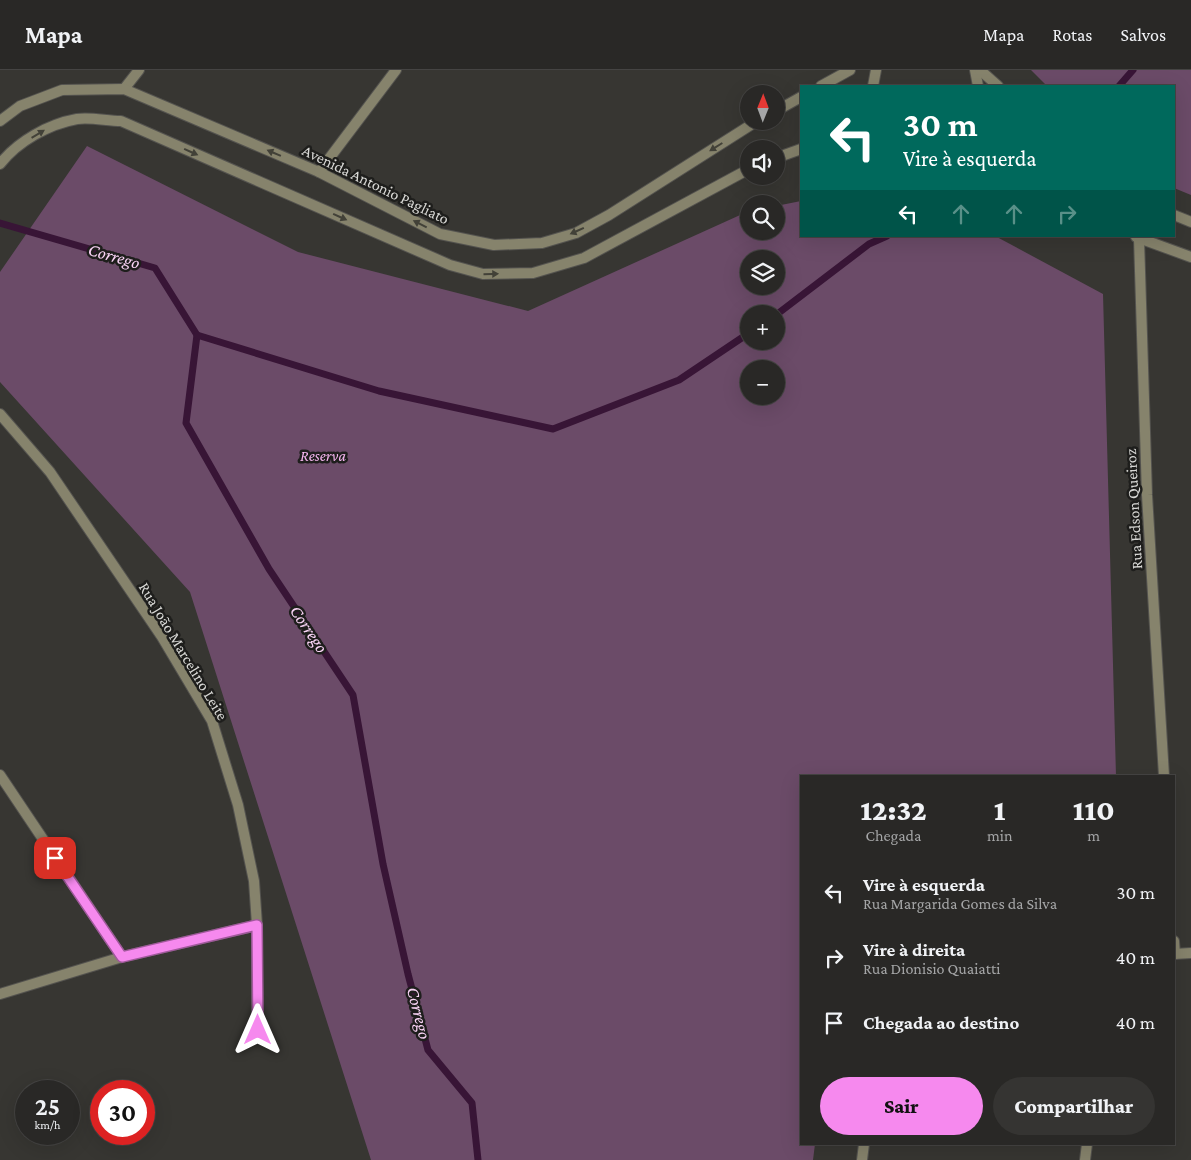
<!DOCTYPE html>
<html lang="pt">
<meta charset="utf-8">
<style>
body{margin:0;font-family:"Crimson Pro",serif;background:#353432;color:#f1f3f6;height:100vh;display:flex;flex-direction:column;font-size:19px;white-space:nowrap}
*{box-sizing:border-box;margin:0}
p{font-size:16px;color:#a5a6a7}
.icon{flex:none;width:28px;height:28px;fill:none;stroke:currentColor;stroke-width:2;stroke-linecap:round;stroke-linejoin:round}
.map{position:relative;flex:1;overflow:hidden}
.drawer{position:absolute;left:800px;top:705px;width:375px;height:370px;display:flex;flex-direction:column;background:#292826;border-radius:0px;box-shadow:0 5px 20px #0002,0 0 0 1px #454443}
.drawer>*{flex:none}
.hud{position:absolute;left:800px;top:15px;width:375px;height:152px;border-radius:0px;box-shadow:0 5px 20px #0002,0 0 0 1px #454443;background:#00695c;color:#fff;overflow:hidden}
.needle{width:32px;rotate:1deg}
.buttons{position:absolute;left:740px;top:15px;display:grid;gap:10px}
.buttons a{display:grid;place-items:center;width:45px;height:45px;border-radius:50%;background:#292826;box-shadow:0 5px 20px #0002,0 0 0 1px #454443;font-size:25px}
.speed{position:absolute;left:15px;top:1010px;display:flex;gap:10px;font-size:25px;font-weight:700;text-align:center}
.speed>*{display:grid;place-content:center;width:65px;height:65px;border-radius:50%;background:#292826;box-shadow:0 5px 20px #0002,0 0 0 1px #454443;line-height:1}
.speed small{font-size:12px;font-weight:400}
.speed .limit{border:8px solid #d22;background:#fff;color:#111}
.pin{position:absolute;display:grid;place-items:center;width:42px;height:42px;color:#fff;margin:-21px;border-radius:10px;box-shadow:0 2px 8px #0006}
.me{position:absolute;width:55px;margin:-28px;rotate:0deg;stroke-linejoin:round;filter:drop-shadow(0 0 4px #0008)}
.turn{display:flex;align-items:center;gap:18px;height:105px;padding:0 20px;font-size:22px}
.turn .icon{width:65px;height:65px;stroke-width:2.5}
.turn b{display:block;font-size:35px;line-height:42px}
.lanes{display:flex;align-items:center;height:48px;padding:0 20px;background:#0003;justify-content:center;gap:25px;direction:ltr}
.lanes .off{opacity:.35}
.eta{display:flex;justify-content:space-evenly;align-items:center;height:85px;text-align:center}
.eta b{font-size:30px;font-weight:800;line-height:35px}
.primary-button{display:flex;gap:10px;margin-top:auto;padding:10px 20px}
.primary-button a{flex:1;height:58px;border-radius:30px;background:#f689ee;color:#111;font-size:20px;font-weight:800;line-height:58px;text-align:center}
.primary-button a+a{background:#353432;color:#f1f3f6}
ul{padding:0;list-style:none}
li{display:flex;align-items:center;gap:15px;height:65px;padding:0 20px}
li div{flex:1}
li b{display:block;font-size:19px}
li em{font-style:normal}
header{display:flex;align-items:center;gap:30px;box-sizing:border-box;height:70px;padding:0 25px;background:#292826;border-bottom:1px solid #454443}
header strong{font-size:24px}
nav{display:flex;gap:28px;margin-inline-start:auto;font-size:18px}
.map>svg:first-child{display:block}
.green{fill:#6b4b68;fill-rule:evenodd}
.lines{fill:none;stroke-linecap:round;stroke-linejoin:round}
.stream{stroke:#381536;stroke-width:7}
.street-casing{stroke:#54534f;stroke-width:12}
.street{stroke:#86836c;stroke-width:10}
.oneway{fill:#424138}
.route-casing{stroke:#a0599b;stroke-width:12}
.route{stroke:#f689ee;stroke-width:9}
.labels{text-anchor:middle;stroke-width:5;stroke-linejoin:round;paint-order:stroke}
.street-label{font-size:16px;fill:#d8d8d5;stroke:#1e1e1c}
.park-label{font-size:16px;font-style:italic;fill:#f5b5ef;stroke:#1e1e1c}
.water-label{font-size:18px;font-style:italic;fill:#fad4f6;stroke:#1e1e1c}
</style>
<header>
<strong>Mapa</strong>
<nav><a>Mapa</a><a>Rotas</a><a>Salvos</a></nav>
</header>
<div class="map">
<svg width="1191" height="1090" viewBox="0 0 1191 1090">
<rect width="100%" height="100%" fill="#373632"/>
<g class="green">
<path d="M1031,0H1191V125L1174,118V16H1047Z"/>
<path d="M87,76L298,182L528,241L749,141V161H776V136L801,131V166H995L1103,224L1116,706H801V1074H815L813,1090H371L190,522L0,312V202ZM749,189H776V216H749ZM749,244H776V271H749ZM749,299H776V326H749Z"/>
</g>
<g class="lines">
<g class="stream">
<path d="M1119,16L1133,0"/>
<path d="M0,153L155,198L197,265L186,353L269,499L353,625L383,794L408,904L428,980L472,1033L478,1090"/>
<path d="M776,245L869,174L887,166"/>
<path d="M197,265L379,321L553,359L679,310L749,263"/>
</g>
<defs>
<g id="street">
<path d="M975,0L978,16"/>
<path d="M980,0L998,16"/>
<path d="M821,16L850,0"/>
<path d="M873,16L876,0"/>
<path d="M124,19L139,0"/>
<path d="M776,41L801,27"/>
<path d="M0,51L20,36L62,20L124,19L319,102L440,164L494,175L542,173L576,163L609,145L757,51"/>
<path d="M776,88L801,79"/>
<path d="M0,94C18,71 49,54 77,49C91,47 107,51 121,51L450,195L483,204L533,203L584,188L749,99"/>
<path d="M319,102L396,0"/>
<path d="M1174,145L1191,152"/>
<path d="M1136,167L1191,187"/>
<path d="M1139,169L1147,425L1164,706"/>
<path d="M0,344L50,402L162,567L212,651L238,735L254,811L257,855V960"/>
<path d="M0,705L122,887"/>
<path d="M1174,871L1175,884"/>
<path d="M1174,884L1191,883"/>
<path d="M0,924L122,887L257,855"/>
<path d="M862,1090L864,1074"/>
<path d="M1085,1090L1087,1074"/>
</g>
</defs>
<use href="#street" class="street-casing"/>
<use href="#street" class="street"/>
</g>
<defs><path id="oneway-solid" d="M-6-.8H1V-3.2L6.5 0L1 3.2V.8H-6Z" transform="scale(1.25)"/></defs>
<g class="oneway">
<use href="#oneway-solid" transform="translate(38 64) rotate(-31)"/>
<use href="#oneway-solid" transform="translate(716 77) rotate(148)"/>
<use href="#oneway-solid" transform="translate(191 82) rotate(24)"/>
<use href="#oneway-solid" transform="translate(274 83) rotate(-157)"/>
<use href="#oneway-solid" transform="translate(340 147) rotate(24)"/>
<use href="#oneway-solid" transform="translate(420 154) rotate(-153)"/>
<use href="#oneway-solid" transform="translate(577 161) rotate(156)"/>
<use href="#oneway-solid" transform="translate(491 204) rotate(-1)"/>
</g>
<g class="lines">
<defs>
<path id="route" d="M55,788L122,887L257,855L258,960"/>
</defs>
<use href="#route" class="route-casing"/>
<use href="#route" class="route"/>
</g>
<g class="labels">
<g class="street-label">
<text transform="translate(376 114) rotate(26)" y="6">Avenida Antonio Pagliato</text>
<text transform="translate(1133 439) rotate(-93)" y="6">Rua Edson Queiroz</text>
<text transform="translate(184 581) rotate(59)" y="6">Rua João Marcelino Leite</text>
</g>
<g class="park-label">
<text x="323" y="391">Reserva</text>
</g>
<g class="water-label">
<text transform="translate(114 186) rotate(16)" y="6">Corrego</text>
<text transform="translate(309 559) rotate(56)" y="6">Corrego</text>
<text transform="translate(419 943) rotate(76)" y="6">Corrego</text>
</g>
</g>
</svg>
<div class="buttons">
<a><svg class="needle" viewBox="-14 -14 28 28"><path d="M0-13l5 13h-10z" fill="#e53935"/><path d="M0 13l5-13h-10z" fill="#a5a6a7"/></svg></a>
<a><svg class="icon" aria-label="sound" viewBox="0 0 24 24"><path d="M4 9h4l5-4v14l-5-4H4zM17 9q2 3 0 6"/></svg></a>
<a><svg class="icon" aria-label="search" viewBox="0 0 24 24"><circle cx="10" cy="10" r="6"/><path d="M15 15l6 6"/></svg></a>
<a><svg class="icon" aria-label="layers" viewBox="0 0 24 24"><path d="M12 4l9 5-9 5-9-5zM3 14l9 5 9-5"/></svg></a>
<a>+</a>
<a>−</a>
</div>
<div class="speed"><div>25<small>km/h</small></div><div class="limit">30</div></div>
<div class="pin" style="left:55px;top:788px;background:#d93025"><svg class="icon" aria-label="arrive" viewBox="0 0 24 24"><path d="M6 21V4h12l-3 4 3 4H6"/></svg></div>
<svg class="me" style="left:258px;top:960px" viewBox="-20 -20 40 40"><path d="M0-17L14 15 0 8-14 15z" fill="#f689ee" stroke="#fff" stroke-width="4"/></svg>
<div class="hud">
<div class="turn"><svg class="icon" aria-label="left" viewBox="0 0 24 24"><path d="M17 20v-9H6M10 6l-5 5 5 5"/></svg><div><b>30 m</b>Vire à esquerda</div></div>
<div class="lanes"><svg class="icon" aria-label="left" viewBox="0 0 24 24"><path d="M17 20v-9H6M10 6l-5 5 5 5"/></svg><svg class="icon off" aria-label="ahead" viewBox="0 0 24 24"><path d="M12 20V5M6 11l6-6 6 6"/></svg><svg class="icon off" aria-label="ahead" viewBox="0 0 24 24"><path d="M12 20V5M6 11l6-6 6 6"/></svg><svg class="icon off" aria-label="right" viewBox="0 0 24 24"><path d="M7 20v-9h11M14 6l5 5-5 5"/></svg></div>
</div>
<section class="drawer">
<div class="eta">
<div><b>12:32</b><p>Chegada</p></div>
<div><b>1</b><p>min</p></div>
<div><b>110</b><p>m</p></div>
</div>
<ul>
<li><svg class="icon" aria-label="left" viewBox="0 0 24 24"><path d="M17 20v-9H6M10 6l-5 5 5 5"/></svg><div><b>Vire à esquerda</b><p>Rua Margarida Gomes da Silva</p></div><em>30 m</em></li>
<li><svg class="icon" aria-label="right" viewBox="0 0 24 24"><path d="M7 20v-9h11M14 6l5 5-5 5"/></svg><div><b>Vire à direita</b><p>Rua Dionisio Quaiatti</p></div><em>40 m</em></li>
<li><svg class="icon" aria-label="arrive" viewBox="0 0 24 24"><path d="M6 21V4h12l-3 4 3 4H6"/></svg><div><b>Chegada ao destino</b></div><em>40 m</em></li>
</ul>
<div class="primary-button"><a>Sair</a><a>Compartilhar</a></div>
</section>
</div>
